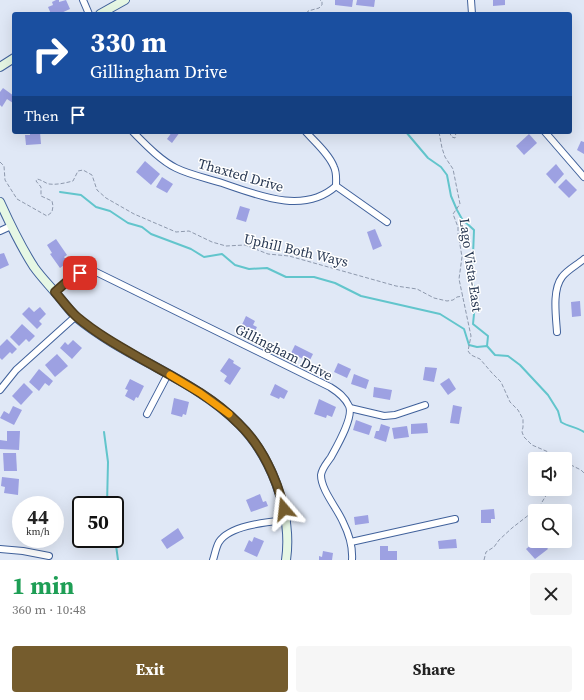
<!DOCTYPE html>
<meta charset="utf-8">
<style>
body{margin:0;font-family:"Source Serif 4",serif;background:#f6f6f6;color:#222;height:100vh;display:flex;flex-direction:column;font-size:15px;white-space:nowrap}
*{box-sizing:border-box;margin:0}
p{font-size:13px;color:#767676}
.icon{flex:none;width:22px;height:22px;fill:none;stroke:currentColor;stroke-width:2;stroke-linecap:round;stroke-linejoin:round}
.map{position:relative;height:560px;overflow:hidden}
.side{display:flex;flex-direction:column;background:#fff;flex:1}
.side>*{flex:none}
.hud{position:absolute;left:12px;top:12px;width:560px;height:122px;border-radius:4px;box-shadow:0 4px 16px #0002;background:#1a4fa0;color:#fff;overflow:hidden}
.buttons{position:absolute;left:528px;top:452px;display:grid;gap:8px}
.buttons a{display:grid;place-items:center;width:44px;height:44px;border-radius:4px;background:#fff;box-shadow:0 4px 16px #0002;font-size:20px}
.speed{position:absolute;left:12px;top:496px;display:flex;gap:8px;font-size:20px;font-weight:700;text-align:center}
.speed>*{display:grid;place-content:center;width:52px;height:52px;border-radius:50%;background:#fff;box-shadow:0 4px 16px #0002;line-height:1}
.speed small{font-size:10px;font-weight:400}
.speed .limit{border:2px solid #111;border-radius:6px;background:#fff;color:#111}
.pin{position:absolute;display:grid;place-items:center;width:34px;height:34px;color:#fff;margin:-17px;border-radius:8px;box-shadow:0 2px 6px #0006}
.me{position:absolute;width:44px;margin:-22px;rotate:343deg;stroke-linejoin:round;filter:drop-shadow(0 0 3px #0008)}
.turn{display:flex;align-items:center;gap:14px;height:84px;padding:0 12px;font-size:18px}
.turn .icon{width:52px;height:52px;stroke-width:2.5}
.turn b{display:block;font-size:28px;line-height:34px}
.then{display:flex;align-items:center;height:38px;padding:0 12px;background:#0003;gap:8px;font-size:15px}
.round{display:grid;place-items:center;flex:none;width:42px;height:42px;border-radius:4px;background:#f6f6f6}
.headline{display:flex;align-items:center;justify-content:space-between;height:68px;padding:0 12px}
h1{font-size:24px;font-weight:700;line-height:30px;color:#1e9e55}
.primary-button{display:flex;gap:8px;margin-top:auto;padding:8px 12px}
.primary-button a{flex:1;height:46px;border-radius:4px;background:#755c2d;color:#fff;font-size:16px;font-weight:700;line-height:46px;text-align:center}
.primary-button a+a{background:#f6f6f6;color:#222}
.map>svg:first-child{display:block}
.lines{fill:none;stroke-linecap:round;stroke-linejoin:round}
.stream{stroke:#62c5cc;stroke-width:2}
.building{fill:#9da1e2}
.street-casing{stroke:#40619b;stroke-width:8}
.secondary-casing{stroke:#40619b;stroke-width:10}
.path{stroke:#8e99ad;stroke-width:1;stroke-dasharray:4 2;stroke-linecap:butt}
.street{stroke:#fff;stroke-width:6}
.secondary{stroke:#e6f7e4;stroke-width:8}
.route-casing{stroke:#4c3c1d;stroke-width:10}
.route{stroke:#755c2d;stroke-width:7}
.slow{stroke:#f59e0b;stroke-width:7}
.labels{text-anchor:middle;stroke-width:3;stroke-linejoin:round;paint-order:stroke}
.street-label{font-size:14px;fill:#283852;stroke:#fff}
</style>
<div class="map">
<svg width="584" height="560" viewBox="0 0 584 560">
<rect width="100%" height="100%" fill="#e0e8f6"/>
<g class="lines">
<g class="stream">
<path d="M406,132L428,158L441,167L447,175L451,196L457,210L462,219L474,230L472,281L476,294L473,324L488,336L487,346"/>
<path d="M60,192L81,195L96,207L110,211L128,223L142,227L151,234L191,249L204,257L222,254L235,265L249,269L267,268L286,277H314L335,283L361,296L440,314L464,329L469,345L477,347L487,346L495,355L508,356L520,365L548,395L558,411L561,422C569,427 577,427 584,432"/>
<path d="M104,432L108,462L107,505"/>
<path d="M115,538L118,560"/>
</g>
</g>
<g class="building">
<path d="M56,0H59V2L66,0L70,9L59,14H51L48,7L53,5L52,2Z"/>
<path d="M335,0H353L352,7L335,5Z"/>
<path d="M357,0H375L374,7L356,5Z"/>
<path d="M493,0H505V5L493,6Z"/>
<path d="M3,88L14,96V101L13,103L7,99L2,107L0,105V92Z"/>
<path d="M30,132H40L41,144L26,145L25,135H30Z"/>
<path d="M172,132H180L172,143L167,139Z"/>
<path d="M529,134L537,143L524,155L516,146Z"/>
<path d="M581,141L584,142V154L577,150Z"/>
<path d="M145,161L160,174L151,185L136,172Z"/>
<path d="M556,164L564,174L555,184L546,174Z"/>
<path d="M162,177L173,184L167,193L156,187Z"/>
<path d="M566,179L577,190L569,198L558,187Z"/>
<path d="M240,206L250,209L246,222L236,219Z"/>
<path d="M375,229L382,246L373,250L367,232Z"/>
<path d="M56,239L67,255L64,257L68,262L60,268L50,254L52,253L47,245Z"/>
<path d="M4,253L9,265L0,269V254Z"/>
<path d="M580,301L581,316L572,317L571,302Z"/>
<path d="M29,307L34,312L40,307L46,314L39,321L42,324L37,329L22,314Z"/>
<path d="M246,316L255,321L253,325L257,327L253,335L240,329Z"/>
<path d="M22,324L35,336L29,342L26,339L19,346L10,337Z"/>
<path d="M7,339L17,349L12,354L10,352L2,360L0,358V346Z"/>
<path d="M73,340L82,348L72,359L60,348L65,342L68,345Z"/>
<path d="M295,345L313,354L309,362L291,353Z"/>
<path d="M57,354L68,366L55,377L45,365Z"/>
<path d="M229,358L234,361L233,363L241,368L230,385L224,381L227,376L220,371Z"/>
<path d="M338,363L351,369L347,378L334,372Z"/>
<path d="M425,367L437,368L434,382L423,380Z"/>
<path d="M39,369L53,381L49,386L45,383L39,391L29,382Z"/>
<path d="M354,374L369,380L366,389L351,384Z"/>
<path d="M449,378L456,389L448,395L440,384Z"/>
<path d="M130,379L144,386L138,398L136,397L134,401L125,396L128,390L125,389Z"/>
<path d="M24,383L33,392L21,405L12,396Z"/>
<path d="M275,384L288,391L284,399L280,397L279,399L270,395Z"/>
<path d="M374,387L392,390L390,400L373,397Z"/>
<path d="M174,398L189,402L186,415L183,414L182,417L171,414Z"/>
<path d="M319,399L336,407L332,417L327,415L326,418L314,414Z"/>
<path d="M453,405L462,407L459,424L450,423Z"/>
<path d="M13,406L22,410L14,425L0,418L4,411L9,414Z"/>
<path d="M356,420L372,426L369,435L353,430Z"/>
<path d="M427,423L428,433L411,434V424Z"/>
<path d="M381,424L390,427L386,442L374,438L376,431H379Z"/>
<path d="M407,426L409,437L394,439L392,428Z"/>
<path d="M7,431H20L19,450L0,449V440L7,441Z"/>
<path d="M3,453H16L17,471H4Z"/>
<path d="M2,477L19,479L18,495L4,493L5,487L1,486Z"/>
<path d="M260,494L263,502L266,501L268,506L251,512L246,500Z"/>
<path d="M494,509L495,519H491V523H481V510Z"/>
<path d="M368,515L369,523L355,525L354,517Z"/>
<path d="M55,523L60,524L59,534H55Z"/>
<path d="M178,528L184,538L167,549L161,540Z"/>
<path d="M254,537L264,541L257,557L244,551L249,540L252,542Z"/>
<path d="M456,539L457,548L439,549L438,541Z"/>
<path d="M536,541H542L548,549L535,559L526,549Z"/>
<path d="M380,546H388V551H397V560H380Z"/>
<path d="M323,551L333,553L332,560H319V556L322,557Z"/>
</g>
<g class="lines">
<defs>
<g id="street">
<path d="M83,0L89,14"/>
<path d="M471,0L472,14"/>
<path d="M133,132C145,144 160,160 176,168C190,175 207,178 222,183C257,195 304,215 336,186C336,180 337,173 334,167C329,154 315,142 306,132"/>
<path d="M545,132L584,177"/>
<path d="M336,186L387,222"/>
<path d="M0,231L11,226"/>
<path d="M55,292C68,281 78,270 96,272L330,387C338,392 345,397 349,406C354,417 337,446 331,457C327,463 322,468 321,475C321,490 337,508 343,522C349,534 353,546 352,560"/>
<path d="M557,332C556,316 552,290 562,277C567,270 577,265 584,259"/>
<path d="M0,390L16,370L76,316"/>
<path d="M350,408L384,416L395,415L425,405"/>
<path d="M147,414L168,374"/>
<path d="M351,542L455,519"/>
<path d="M0,549L23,551L49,556"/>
<path d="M213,560C215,554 216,547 219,542C230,525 268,522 287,520"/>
</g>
<g id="secondary">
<path d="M100,14L125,0"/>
<path d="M0,67L14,58"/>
<path d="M0,202C10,224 21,247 34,267C41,277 51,287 59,297C65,304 71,312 77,318C127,359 193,378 239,424C255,440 268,462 276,483C285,508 290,533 286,560"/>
</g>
</defs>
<use href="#street" class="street-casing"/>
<use href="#secondary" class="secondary-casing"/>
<g class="path">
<path d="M307,14L308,11L319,8L322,5V1L320,0"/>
<path d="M439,132L442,148L445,157L453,169L460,204L453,214L458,227V233L462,257L459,279L471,336L468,351L471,355L480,359L492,373L501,382L510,402L518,410L523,419V427L522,432L524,437L532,445L553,454L560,459"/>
<path d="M449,132L452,137L455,138L456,132"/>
<path d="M0,162L4,166L5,180L17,199L47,216L52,212L53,206L52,201L41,196V187L36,181L37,179C42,180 45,183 49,184C57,185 65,183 73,181L78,171L83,170L92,175L97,190L106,198L134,214L176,232L189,231L212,242L226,246L245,245L268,254L289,256L396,286L417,289L434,298L447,301L453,300L457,297L463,296"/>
<path d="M565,466L569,464L581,470L584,473"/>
<path d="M484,560L486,552L494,547L499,540L512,528L539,507L550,489"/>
</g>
<use href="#street" class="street"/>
<use href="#secondary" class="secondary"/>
</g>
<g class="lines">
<defs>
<path id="route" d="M80,273L72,277L55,292C62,300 69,310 77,317C96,333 117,345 138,357C173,377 211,395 239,424C262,446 277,479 284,509"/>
</defs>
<use href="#route" class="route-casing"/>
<use href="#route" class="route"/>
<path class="slow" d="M170,375L200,393L229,414"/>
</g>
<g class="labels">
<g class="street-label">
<text transform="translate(241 175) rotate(16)" y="5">Thaxted Drive</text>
<text transform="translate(296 250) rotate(13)" y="5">Uphill Both Ways</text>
<text transform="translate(471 265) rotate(82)" y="5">Lago Vista-East</text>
<text transform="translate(284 352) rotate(27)" y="5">Gillingham Drive</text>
</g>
</g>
</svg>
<div class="buttons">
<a><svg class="icon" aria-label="sound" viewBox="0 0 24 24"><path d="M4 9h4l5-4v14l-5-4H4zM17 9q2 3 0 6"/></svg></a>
<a><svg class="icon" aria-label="search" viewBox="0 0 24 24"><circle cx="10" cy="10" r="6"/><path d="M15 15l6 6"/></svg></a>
</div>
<div class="speed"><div>44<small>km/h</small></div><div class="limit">50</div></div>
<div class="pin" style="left:80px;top:273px;background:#d93025"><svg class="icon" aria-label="arrive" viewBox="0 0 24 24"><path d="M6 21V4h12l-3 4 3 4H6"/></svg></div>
<svg class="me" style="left:284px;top:509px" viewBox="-20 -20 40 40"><path d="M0-17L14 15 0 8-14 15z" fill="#755c2d" stroke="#fff" stroke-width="4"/></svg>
<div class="hud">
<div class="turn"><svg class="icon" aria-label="right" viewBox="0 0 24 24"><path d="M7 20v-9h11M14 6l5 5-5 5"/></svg><div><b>330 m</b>Gillingham Drive</div></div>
<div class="then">Then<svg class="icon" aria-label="arrive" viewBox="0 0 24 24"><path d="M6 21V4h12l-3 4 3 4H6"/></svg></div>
</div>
</div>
<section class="side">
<div class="headline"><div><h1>1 min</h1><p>360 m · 10:48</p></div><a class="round"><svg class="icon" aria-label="close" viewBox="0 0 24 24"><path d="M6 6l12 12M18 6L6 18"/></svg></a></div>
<div class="primary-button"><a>Exit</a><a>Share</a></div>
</section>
